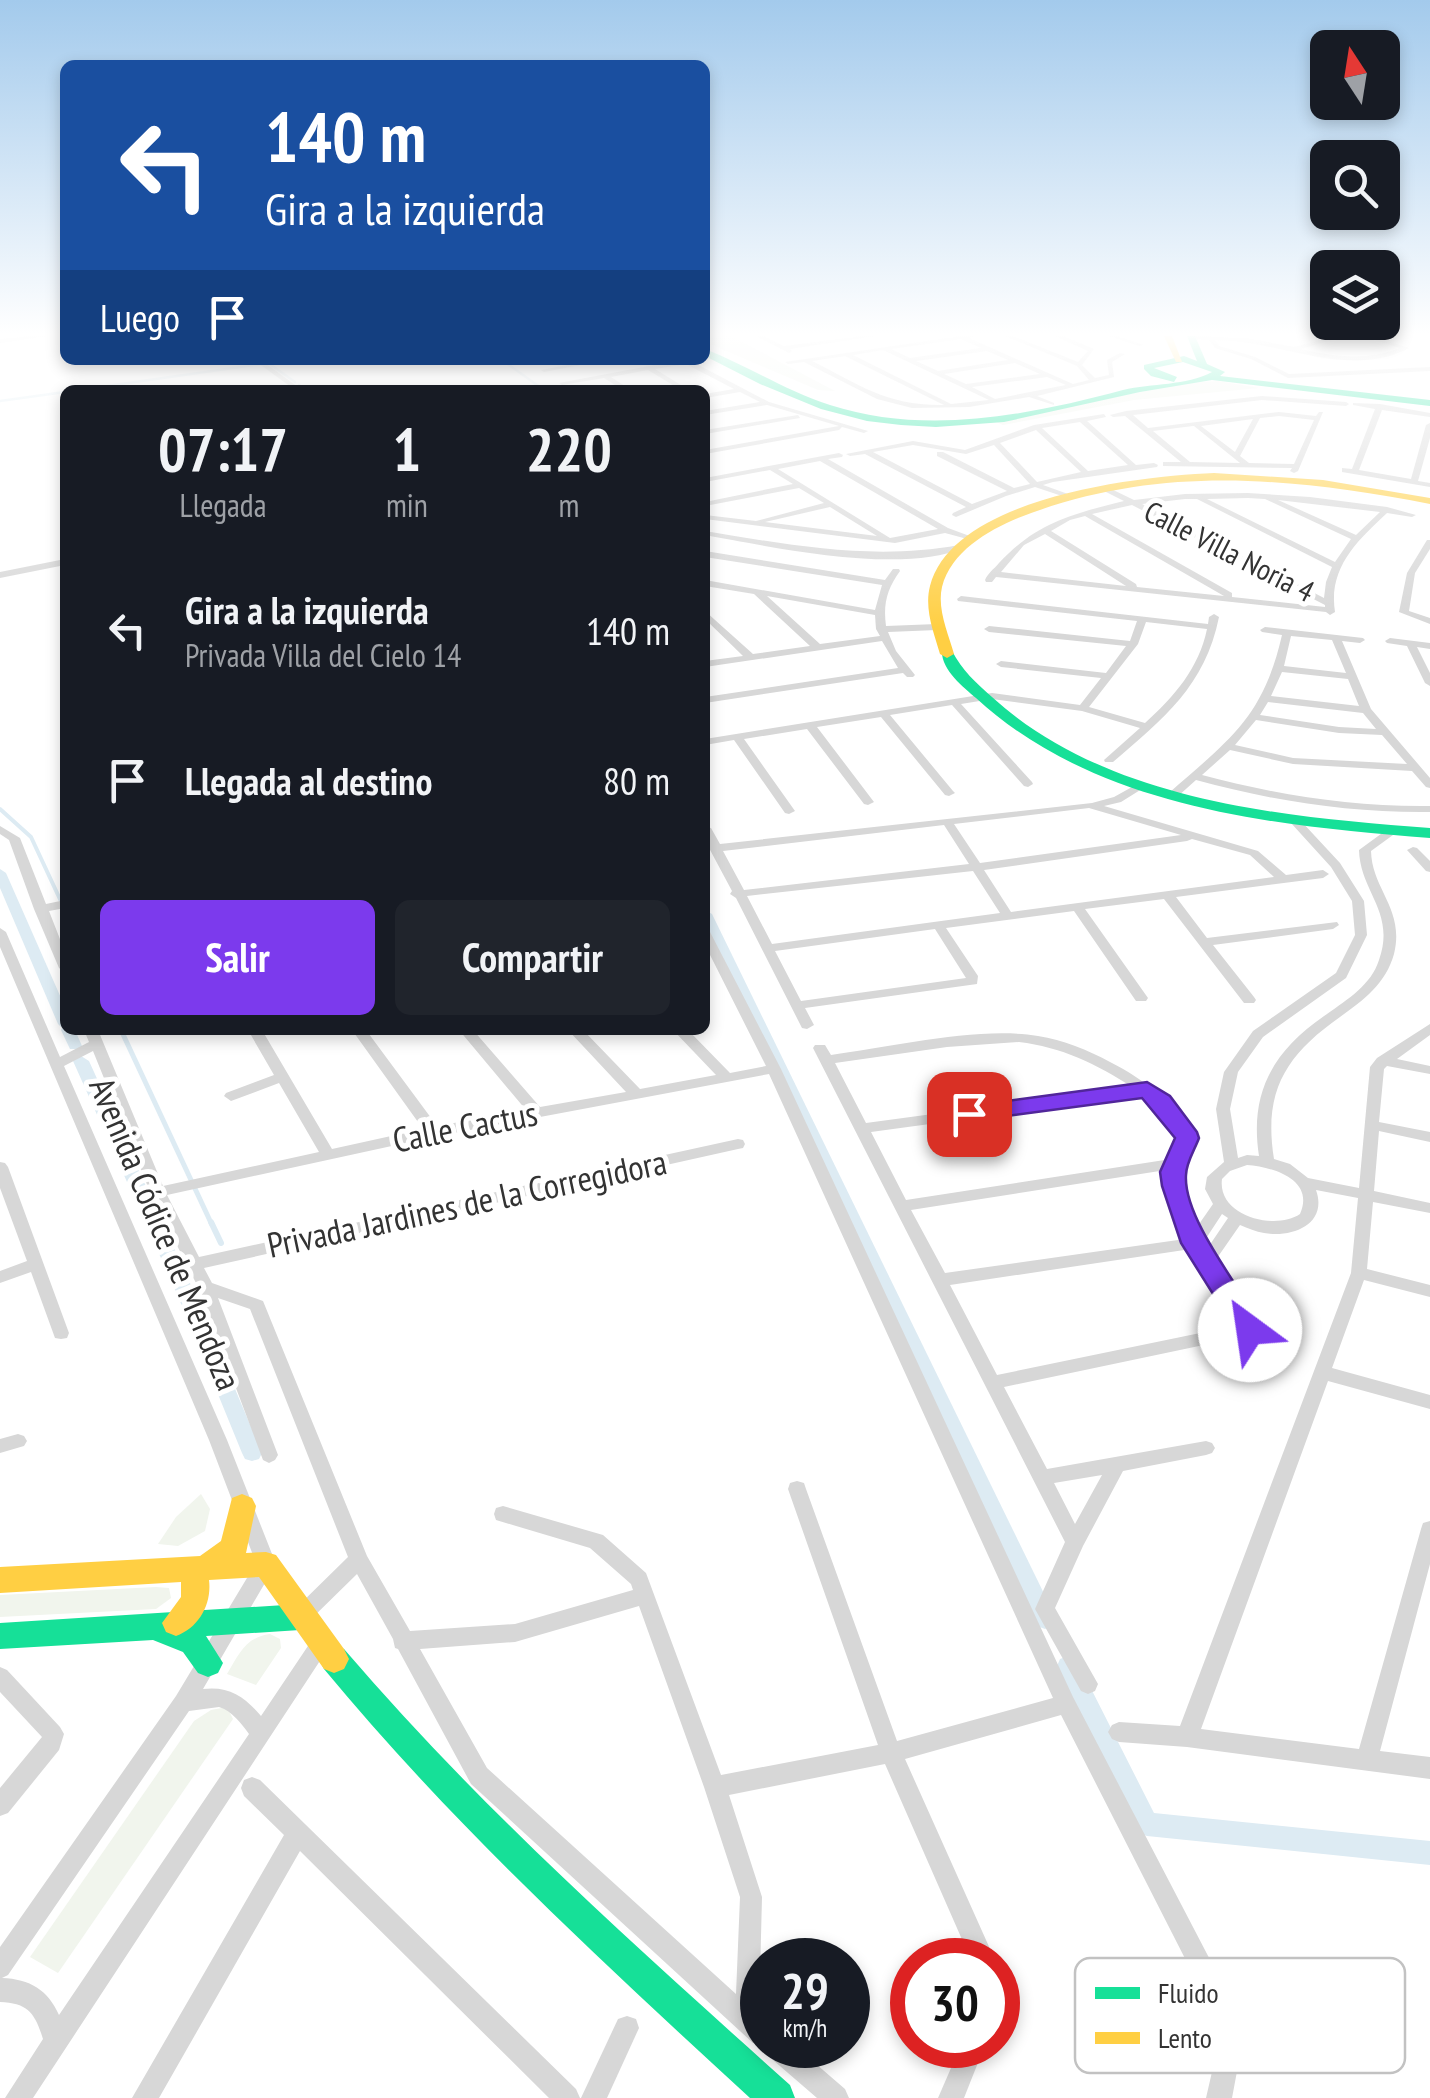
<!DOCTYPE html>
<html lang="es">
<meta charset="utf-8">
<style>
body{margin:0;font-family:"PT Sans Narrow",sans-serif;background:#20242c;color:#f1f3f6;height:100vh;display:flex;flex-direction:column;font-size:38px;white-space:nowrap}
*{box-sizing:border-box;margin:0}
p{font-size:32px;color:#9ea1a6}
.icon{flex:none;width:55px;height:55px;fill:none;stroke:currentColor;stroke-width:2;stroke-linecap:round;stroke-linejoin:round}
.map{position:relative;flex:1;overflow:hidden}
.drawer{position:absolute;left:60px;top:385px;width:650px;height:650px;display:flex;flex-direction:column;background:#171b24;border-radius:15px;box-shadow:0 5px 15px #0003}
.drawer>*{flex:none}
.guide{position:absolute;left:60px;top:60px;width:650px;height:305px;border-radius:15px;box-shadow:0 5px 15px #0003;background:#1a4fa0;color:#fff;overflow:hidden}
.needle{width:65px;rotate:348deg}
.controls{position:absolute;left:1310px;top:30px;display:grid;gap:20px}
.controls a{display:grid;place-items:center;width:90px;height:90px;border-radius:15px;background:#171b24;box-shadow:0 5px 15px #0003;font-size:50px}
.speed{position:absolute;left:740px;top:1938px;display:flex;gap:20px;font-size:50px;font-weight:700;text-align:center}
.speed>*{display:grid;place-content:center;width:130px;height:130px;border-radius:50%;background:#171b24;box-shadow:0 5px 15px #0003;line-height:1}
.speed small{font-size:25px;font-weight:400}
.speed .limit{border:15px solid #d22;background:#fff;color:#111}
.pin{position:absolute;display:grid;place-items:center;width:85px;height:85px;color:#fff;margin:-42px;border-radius:20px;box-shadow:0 5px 15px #0006}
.me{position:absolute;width:110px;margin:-55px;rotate:329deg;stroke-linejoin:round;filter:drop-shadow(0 0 8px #0008)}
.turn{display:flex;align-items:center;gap:35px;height:210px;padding:0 40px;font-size:45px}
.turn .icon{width:130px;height:130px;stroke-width:2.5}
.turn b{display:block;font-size:70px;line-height:85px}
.then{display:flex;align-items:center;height:95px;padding:0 40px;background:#0003;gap:20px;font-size:38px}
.eta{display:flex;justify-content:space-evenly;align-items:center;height:170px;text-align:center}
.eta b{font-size:60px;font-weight:700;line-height:70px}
.cta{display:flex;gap:20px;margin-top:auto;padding:20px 40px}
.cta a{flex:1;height:115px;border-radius:15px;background:#7c3aed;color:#fff;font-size:40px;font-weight:700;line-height:115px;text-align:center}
.cta a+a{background:#20242c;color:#f1f3f6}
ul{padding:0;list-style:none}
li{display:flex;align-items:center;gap:30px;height:150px;padding:0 40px}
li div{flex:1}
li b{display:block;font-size:38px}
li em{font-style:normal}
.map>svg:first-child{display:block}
.green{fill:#f1f5ed}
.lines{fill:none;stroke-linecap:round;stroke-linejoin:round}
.stream-far3{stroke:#ddebf3;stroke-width:2.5}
.stream-far2{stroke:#ddebf3;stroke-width:4}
.stream-far1{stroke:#ddebf3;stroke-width:5}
.stream{stroke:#ddebf3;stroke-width:6}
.canal{fill:#ddebf3;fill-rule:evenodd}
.street{fill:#d7d7d7;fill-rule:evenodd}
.fast{fill:#16e098;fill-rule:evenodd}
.slow{fill:#ffcf43;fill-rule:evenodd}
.route{fill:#7c3aed;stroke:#51269a;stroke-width:2.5}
.labels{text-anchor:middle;stroke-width:10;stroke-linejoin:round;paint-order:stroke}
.far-street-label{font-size:30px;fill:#333;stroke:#fff}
.street-label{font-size:35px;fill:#333;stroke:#fff}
.key{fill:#fff;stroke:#c2c2c2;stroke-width:2.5}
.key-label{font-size:28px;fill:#333}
</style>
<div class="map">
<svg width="1430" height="2098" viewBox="0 0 1430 2098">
<rect width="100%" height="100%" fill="#fff"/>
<g class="green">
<path d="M731,336L835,391L818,390L705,342V337Z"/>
<path d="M1218,381L1259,388L1134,400L1003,425L994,421L1186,383Z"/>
<path d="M201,1494L210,1509L205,1531L178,1546L158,1544L176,1517Z"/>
<path d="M156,1587L169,1588L171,1598L156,1609L0,1617V1595Z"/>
<path d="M270,1634L280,1639L281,1648L256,1685L227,1674C239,1654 246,1637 270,1634Z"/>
<path d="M227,1707L233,1719L58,1973L30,1957L194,1721L211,1710Z"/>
</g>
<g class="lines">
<g class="stream-far3">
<path d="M264,360L295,382"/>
<path d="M502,360L544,390"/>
<path d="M299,385L307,390"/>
<path d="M79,390L269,363"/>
<path d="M0,401L65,392"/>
</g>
<path class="stream-far2" d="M0,809L31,837L65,910"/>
<path class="stream-far1" d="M121,1030L212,1225"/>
<path class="stream" d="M211,1222L221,1243"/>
<g class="canal">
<path d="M0,869L6,873L65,1007V1030H75L82,1046L80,1049H70L61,1030L62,1028L58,1024L0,888Z"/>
<path d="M705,910L712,914L1053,1612L1056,1619L1053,1626L1045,1629L1037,1626L705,928Z"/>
<path d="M81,1056L89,1061L195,1294L262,1453L259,1459L252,1461L245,1459L242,1453L177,1294L73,1061Z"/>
<path d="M1068,1656L1076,1659L1154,1813L1430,1841V1865L1147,1836L1138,1833L1057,1666L1060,1659Z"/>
</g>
<g class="street">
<path d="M31,336H48L0,343V339Z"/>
<path d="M756,336H763L784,346L862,336H876L790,349L792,351L789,353Z"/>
<path d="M961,336H975L969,338L1073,384L1089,380L1077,366L1005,336H1013L1078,362L1088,351L1055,336H1063L1094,349L1082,365L1095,378L1109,375L1107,360L1120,353L1125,354L1112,362L1114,377L1037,396L1054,403V405L1029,397L969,407L912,408L877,399L804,362L788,364L785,362ZM961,339L981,348L910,358L891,349ZM883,350L989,400L951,404L853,355ZM987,351L1008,360L938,371L916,361ZM845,356L944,405C887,406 860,385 812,361ZM1015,363L1040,374L966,384L944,374ZM1047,377L1066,385L995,399L972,387Z"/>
<path d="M1109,336H1117L1144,345L1139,346Z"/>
<path d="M1193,336L1247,338L1294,347L1336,336H1345L1301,349C1335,357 1367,361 1400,348L1363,336H1371L1409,348C1348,380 1279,340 1215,340L1219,346L1255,357L1289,374L1430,367V371L1288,378L1251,359L1215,348L1209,340L1191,339Z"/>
<path d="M254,360H261L302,390H295Z"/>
<path d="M593,360H607L544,372L541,370Z"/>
<path d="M681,360H689L769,402L868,431L864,433L842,427L839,430L705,454V450L839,426L767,405L705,415V411L760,402L740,392L705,398V394L734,389L686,364L655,369L689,390H681L648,370L611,377L631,390H623L604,378L562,385L559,383Z"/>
<path d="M1262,396L1346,402L1349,404L1346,406L1262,400L1133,415L1148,428L1279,412L1316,416L1319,412H1323L1298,471L1294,473L1290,471L1292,468L1163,466V462H1181L1125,416L1113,417L1110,415L1126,411ZM1279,416L1314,420L1294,464L1249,463L1240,456L1260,418ZM1253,419L1235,452L1201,426ZM1193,426H1194L1240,463L1190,462L1153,431Z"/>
<path d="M1353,403L1380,404L1430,413V417L1382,410L1359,470L1411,479L1426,425L1430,423V438L1418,481L1430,483V487L1342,472V468L1352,469L1375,409L1353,405Z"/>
<path d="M1104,414L1106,417L1087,421L1136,465L1154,463L1158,465L1157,467L1053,482L1043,485L1068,494V498L1035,487L1006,496L956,517L952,515L953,513L966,507L865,454L850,456L846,454L913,441L965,450L1034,425ZM1080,422L1128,465L1088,471L1042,428ZM1036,430L1081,472L1037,482L1000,443ZM913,445L966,454L994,445L1030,484L1014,488L943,452H937V456L1007,491L972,504L873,452Z"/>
<path d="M798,415L800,418L705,434V430Z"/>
<path d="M839,453L843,455L842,457L828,459L948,528L975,538L971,540L945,533L895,543L705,519V515L756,521L824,503L799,488L705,506V502L793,484L770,470L705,482V478ZM820,461L938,529L890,538L778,469ZM830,507L877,536L765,522Z"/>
<path d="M1105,486L1134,500L1185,494L1248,493L1310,497L1387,507L1416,515L1412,517L1387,513C1357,541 1328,568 1335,612L1330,615L1326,612L996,577L992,582H986L985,580C988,573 993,570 999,563C1036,523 1072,514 1124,501L1102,490L1101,488ZM1248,498L1265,499L1351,539L1335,562L1207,499ZM1185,499H1197L1332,567L1326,582L1324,598L1142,504ZM1278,500L1380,512L1356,535ZM1132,505L1325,605V607L1232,597V593L1092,514ZM1085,516L1224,596L1137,587L1136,584L1051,531L1070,520ZM1045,534L1126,586L1001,572L1024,545Z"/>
<path d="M705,531C790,545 873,561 959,545L963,548C901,575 772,547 705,535Z"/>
<path d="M1427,540H1430V549L1415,573L1409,611L1430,618V624L1399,612L1407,573Z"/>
<path d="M705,551L885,580L893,569H899L900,571C887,589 883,604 886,626L937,624L942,627L937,630L888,632L896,651L915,675L913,677H907L903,673L705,703V697L898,668L882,641L705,667V661L743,656L705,619V611L753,654L810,646L754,594L705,586V580L875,610L882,585L705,557ZM767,596L875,615L876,629L880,636L820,644Z"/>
<path d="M65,559V565L0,578V572Z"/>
<path d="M961,596L1208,624L1209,617L1214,614L1219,617C1205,686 1164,718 1113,762H1105L1104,760L1140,728L1082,711L992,699L961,704L1032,782L1033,784L1028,787L1024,786L952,705L890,715L953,791L955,793L949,796L945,795L881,717L817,727L874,802L868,805L864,804L807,729L744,739L795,811L789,814L785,813L734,740L705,745V739L992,693L1080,705L1101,678L1001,667L996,664L1001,661L1106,673L1126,646L989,632L984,629L989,626L1130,641L1137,621L958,601L957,599ZM1146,622L1207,629C1199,668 1174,697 1145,723L1089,707L1138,644Z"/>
<path d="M1265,627L1363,638L1365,640L1360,643L1342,641L1371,709L1430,778V788L1426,787L1412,771L1293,764L1230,750L1202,775C1277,795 1352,807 1430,806V812C1350,813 1273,801 1196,780L1177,797H1169V793C1230,739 1263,718 1282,635L1262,632L1260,630ZM1291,636L1332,640L1346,673L1284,666ZM1282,672L1348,679L1359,706L1271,696ZM1268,702L1363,713L1376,729L1339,727L1260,715ZM1256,720L1339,733L1382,735L1407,764L1293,758L1235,745Z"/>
<path d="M1390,638L1430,643V649L1417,647L1430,673V686L1425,683L1407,646L1387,643L1385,641Z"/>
<path d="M1141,782L1146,785L1145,787L1121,802L1104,806L1258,851L1286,875L1323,870L1329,874L1323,878L1176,897L1207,938L1337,922L1339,925L1333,929L1213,945L1254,997L1256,1000L1254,1003H1244L1164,899L1085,909L1148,998L1146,1001H1136L1074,911L946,928L978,976L977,984L805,1008L814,1025L807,1029L802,1028L736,898L730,894L732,891L709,848L705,837V827L711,828L720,844L1092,803L1114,797ZM1089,808L1181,835L980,863L954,824ZM944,825L969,864L744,890L723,851ZM1192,839L1250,855L1274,877L1011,912L984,870L1187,841ZM973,871L1000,913L772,944L747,896ZM935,929L966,978L801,1001L775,951Z"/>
<path d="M1297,820L1301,821L1340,863L1364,901L1367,935L1346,978L1263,1037L1238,1072L1230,1109L1238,1158L1247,1155L1259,1156C1249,1091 1274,1050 1327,1014C1348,999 1371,985 1379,960C1396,912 1360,892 1359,850L1385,831H1393V835L1371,851C1372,890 1405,909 1394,954C1386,983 1364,1000 1340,1017C1286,1055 1263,1091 1274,1159L1290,1164L1308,1178L1359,1188L1370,1067L1377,1058L1430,1024V1035L1397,1059L1430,1066V1074L1387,1066L1384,1069L1379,1122L1430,1132V1142L1379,1131L1374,1191L1430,1203V1213L1373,1202L1367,1269L1430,1285V1297L1364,1280L1332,1368L1430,1395V1409L1328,1381L1201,1729L1359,1749L1421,1529L1423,1523L1430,1521V1564L1380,1751L1430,1757V1779L1187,1747L1119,1742L1112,1739L1108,1732L1112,1725L1119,1722L1180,1726L1351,1273L1358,1198L1316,1190C1328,1224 1293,1238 1264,1233C1256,1232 1248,1228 1240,1225L1215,1261L1256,1324L1258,1329L1256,1334L1004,1387L1047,1469L1206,1441L1212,1443L1215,1448L1212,1453L1206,1455L1123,1471L1083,1546L1055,1608L1098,1684L1095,1691L1088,1694L1081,1691L1035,1609L1065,1542L813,1048L815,1045H825L831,1055C892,1047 978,1026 1038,1036C1063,1040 1088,1050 1110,1062C1146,1080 1174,1104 1194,1138L1181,1172L1182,1186L1197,1227L1213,1204L1205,1189L1207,1177L1224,1162L1216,1109L1224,1072L1253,1031L1336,973L1355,935L1352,901L1331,867L1291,823ZM1019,1042C1061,1047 1097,1064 1132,1087L866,1123L835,1063L947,1047ZM1142,1095L1171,1123L1180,1138L1171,1159L906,1200L871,1132ZM1247,1165C1274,1167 1315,1180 1300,1214C1275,1231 1217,1216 1222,1179L1230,1171ZM1166,1170V1186L1185,1239L945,1273L911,1210ZM1222,1214L1228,1218L1207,1249L1203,1243ZM1191,1249L1239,1325L997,1375L950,1285ZM1102,1475L1075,1524L1054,1483Z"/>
<path d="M0,826L20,838L46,904L65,900V908L49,911L65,952V972L59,968L34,909L9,840L0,834Z"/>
<path d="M1413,847L1417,848L1430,861V872L1426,871L1407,850Z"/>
<path d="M0,928L6,932L60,1057L89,1042L84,1030H98L163,1186L319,1152L279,1083L231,1101L224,1096L226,1093L274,1075L248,1030H262L332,1149L423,1129L352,1030H366L437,1126L526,1110L459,1030H473L540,1107L626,1092L568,1030H583L640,1089L716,1075L673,1030H688L730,1073L766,1066L705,945V929L709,930L781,1069L1073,1697L1218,1975L1241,2050L1232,2098H1206L1217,2050L1199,1986L1061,1715L905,1759L995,1960H971L885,1764L729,1795L762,1897L759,2015L762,2018V2045H794L845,2089L849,2098H817L766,2054L763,2046L753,2043L471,1784L398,1649L395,1648L393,1639L357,1574L307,1623L300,1626L293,1623L290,1617L293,1611L348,1557L250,1309L218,1298L278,1455L275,1460L269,1463L263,1460L198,1287L150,1192L93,1051L64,1066L227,1440L276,1564L203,1689C229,1686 244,1696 261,1716L314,1637L321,1635L328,1637L331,1644L33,2098H5L43,2039C35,2013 28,2003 0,2002V1947L176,1696L256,1563L209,1440L0,947ZM769,1074L1053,1698L897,1741L806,1489L804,1483L797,1481L790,1483L788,1489L878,1745L721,1775L646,1573L603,1535L503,1506L496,1508L494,1514L496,1520L590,1548L631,1584L633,1590L515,1624L410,1631L367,1556L263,1301L212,1283L204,1268L738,1149L743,1148L745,1144L743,1140L738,1139L199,1257L167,1195L433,1137ZM639,1606L704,1787L740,1897L736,1994L487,1768L420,1649L515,1642ZM219,1707C232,1711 241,1723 249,1734L59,2015C48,1990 30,1979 2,1978L8,1975L189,1711Z"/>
<path d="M0,1162L5,1163L8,1167L69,1333L67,1338L61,1339L55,1338L31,1272L0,1283V1271L27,1261L0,1188Z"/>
<path d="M18,1434L24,1436L27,1441L24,1446L0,1453V1439Z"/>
<path d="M0,1667L7,1670L60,1727L64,1734L59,1750L8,1813L0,1816V1788L42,1737L0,1692Z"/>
<path d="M252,1777L260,1780L576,2089L580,2098H549L300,1851L159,2098H132L284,1835L244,1796L241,1788L244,1780Z"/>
<path d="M627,2016L636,2019L639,2028L607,2098H581L618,2019Z"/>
<path d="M961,2045H985L964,2098H938Z"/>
</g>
<g class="fast">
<path d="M1187,336H1195L1207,364L1225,372L1220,376L1430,400V406L1212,380L1140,392L1004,422L936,427L901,425L867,421L821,409L760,384L705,356V349C748,366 786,391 830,405C926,436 1029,415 1123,390C1152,383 1186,386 1212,372L1183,362L1154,368L1177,377L1174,382L1151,376L1144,369V365L1184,356L1197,361Z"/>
<path d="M942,651H952C962,670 976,683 992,697C1106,801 1282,817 1430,828V838C1275,826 1095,808 976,698C963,687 941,669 942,651Z"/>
<path d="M300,1604L310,1608L314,1617L310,1626L300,1630L206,1636L223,1663L218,1673L208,1677L198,1673L183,1652L153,1640L0,1649V1623Z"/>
<path d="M334,1645L344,1649C480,1808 635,1946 790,2085L795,2098H750C601,1961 453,1825 324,1669L319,1659L324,1649Z"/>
</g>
<g class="slow">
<path d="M1164,336H1172L1182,362H1176Z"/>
<path d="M1214,473L1323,480L1430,498V504C1288,477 1156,464 1018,518C987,531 951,552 942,587C937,609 948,633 954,654L947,658L940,654C934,633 924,609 930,586C953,497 1139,476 1214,473Z"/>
<path d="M242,1494L252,1498L256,1506L246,1553L266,1552L276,1555L344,1649L349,1659L344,1669L334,1673L324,1669L259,1577L209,1580C212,1604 199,1628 176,1636L166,1632L162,1623L181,1597V1582L0,1593V1567L200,1556L221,1541L232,1498Z"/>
</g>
</g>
<linearGradient id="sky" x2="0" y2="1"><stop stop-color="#a3caec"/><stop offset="0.53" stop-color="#fff"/><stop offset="1" stop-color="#fff" stop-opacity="0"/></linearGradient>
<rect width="1430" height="629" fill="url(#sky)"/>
<path class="route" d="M1147,1082L1170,1096L1197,1132L1199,1138C1195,1149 1186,1163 1186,1175C1183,1219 1243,1291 1264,1330L1260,1337L1250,1340L1240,1337L1181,1243L1162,1186L1160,1172L1175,1138L1142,1098L969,1121L957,1114L969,1106Z"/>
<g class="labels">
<g class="far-street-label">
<text transform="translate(1229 552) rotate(27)" y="10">Calle Villa Noria 4</text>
</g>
<g class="street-label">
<text transform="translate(465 1127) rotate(-11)" y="12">Calle Cactus</text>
<text transform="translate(467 1204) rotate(-12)" y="12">Privada Jardines de la Corregidora</text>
<text transform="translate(165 1234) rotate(67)" y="12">Avenida Códice de Mendoza</text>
</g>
</g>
<rect x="1075" y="1958" width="330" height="115" rx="15" class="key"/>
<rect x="1095" y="1987" width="45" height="12" fill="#16e098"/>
<rect x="1095" y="2032" width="45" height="12" fill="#ffcf43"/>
<g class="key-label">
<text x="1158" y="2003">Fluido</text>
<text x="1158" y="2048">Lento</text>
</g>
</svg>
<div class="controls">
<a><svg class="needle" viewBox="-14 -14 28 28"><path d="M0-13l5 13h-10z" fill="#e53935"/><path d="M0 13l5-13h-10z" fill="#9ea1a6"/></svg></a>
<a><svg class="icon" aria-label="search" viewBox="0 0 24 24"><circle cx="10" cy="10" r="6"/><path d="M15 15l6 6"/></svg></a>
<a><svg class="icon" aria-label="layers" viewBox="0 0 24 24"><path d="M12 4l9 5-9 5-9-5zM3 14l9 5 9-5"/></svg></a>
</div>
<div class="speed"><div>29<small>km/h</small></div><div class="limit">30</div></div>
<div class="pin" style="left:969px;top:1114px;background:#d93025"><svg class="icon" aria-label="arrive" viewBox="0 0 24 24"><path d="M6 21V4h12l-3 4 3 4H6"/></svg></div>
<svg class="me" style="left:1250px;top:1330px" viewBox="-20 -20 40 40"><circle r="19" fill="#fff"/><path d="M0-13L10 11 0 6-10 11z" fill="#7c3aed"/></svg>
<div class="guide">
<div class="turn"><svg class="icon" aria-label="left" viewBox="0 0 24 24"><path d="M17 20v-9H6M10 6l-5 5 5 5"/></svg><div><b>140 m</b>Gira a la izquierda</div></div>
<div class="then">Luego<svg class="icon" aria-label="arrive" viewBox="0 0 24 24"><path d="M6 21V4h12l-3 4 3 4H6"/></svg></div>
</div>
<section class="drawer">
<div class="eta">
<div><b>07:17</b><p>Llegada</p></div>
<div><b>1</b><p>min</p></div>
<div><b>220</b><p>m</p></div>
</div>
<ul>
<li><svg class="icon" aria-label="left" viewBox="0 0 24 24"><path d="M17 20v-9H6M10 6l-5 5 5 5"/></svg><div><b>Gira a la izquierda</b><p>Privada Villa del Cielo 14</p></div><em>140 m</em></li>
<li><svg class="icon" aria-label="arrive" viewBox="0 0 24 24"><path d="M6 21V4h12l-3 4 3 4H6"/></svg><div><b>Llegada al destino</b></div><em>80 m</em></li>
</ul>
<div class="cta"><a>Salir</a><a>Compartir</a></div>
</section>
</div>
